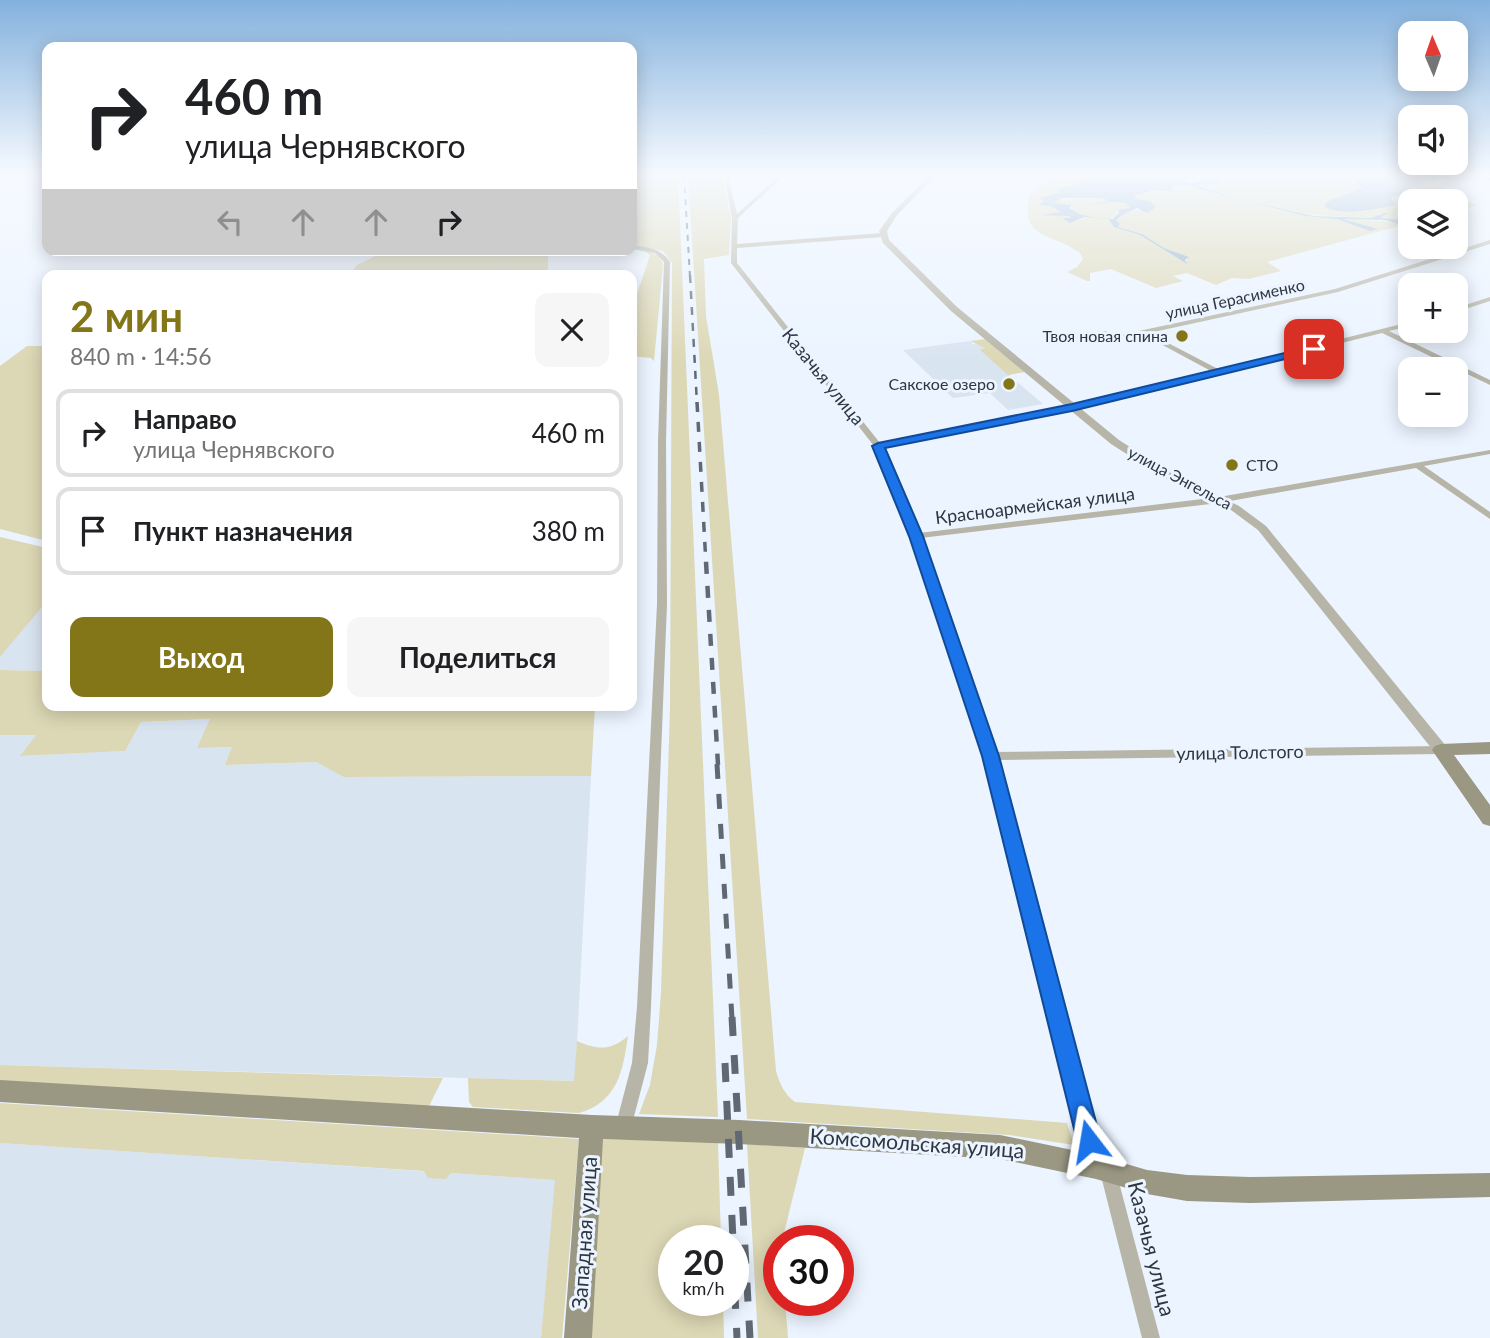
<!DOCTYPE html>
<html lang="ru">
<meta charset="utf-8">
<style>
body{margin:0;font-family:Lato,sans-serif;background:#f6f6f6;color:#202124;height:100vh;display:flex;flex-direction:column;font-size:26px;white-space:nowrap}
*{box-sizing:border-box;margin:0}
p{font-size:23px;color:#757577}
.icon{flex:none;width:38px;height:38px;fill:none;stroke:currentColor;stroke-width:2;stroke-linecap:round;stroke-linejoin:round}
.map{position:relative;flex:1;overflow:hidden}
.details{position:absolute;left:42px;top:270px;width:595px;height:441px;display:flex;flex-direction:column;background:#fff;border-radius:14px;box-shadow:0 4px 18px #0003}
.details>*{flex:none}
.guide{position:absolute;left:42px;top:42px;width:595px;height:214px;border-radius:14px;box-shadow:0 4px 18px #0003;background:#fff;color:#202124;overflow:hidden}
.needle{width:46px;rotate:358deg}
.tools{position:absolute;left:1398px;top:21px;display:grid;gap:14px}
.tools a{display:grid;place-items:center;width:70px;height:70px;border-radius:14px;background:#fff;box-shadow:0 4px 18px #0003;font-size:35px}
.speed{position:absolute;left:658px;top:1225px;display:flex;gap:14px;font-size:35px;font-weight:700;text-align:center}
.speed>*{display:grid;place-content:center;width:91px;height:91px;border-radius:50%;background:#fff;box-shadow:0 4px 18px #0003;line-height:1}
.speed small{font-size:18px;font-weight:400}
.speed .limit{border:10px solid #d22;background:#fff;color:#111}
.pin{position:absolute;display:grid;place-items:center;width:60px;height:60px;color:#fff;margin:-30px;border-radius:14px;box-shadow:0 4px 10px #0006}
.me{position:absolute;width:77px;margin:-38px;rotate:346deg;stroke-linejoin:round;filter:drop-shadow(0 0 5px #0008)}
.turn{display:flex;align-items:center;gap:24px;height:147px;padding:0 28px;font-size:32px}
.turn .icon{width:91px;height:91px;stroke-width:2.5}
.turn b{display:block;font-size:49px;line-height:60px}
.lanes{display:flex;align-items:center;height:66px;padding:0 28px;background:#0003;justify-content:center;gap:35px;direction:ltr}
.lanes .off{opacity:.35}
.round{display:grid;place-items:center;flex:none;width:74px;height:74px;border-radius:14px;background:#f6f6f6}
.head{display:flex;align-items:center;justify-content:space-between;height:119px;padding:0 28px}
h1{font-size:42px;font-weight:700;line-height:52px;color:#827619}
.button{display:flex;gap:14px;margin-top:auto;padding:14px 28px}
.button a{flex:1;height:80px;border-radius:14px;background:#827619;color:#fff;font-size:28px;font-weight:700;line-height:80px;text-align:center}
.button a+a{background:#f6f6f6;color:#202124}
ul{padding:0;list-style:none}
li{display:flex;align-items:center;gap:21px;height:88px;margin:0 14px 10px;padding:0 14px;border:4px solid #e0e0e0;border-radius:14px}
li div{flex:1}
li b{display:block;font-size:26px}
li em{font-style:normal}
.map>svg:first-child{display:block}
.built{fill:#d9e4f1}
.green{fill:#dcd7b4}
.water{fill:#8faccd;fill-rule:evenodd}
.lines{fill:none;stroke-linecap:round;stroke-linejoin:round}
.minor{fill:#b7b5a8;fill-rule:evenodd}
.tertiary{fill:#b7b5a8;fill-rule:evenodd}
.secondary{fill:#9a9783;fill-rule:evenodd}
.rail-far5{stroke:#606973;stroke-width:2;stroke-dasharray:6 6;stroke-linecap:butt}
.rail-far4{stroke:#606973;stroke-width:2.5;stroke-dasharray:8 8;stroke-linecap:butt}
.rail-far3{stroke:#606973;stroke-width:3.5;stroke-dasharray:10 10;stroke-linecap:butt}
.rail-far2{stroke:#606973;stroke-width:4.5;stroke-dasharray:12 12;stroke-linecap:butt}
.rail-far1{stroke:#606973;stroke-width:5;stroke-dasharray:15 15;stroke-linecap:butt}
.rail{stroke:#606973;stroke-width:7;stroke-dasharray:19 19;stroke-linecap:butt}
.route{fill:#1a73e8;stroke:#114b97;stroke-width:2}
.poi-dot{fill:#827619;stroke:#ebf4ff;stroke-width:2.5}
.labels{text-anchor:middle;stroke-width:6;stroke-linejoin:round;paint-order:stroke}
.far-street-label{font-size:16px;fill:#2e3741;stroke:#ebf4ff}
.far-poi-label{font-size:16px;fill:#2e3741;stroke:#ebf4ff;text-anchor:end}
.street-label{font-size:18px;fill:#2e3741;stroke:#ebf4ff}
.near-street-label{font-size:21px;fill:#2e3741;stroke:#ebf4ff}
</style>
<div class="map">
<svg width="1490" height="1338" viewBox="0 0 1490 1338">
<rect width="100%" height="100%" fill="#ebf4ff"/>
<g class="built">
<path d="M970,341L973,344H980L986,349L981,351L1043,404L1008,410L990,393L953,398L903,350Z"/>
<path d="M42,606H47V671L0,670V657Z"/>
<path d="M211,719L198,748L233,747L226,765L316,762L345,777L591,776L575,1081L0,1065V735H36L21,756L124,751L141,722Z"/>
<path d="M0,1143L556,1180L541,1338H0Z"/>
</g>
<g class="green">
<path d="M632,175H678L718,1117L639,1114L650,1085L657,1045L661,993L670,709L672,263L663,251L632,245Z"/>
<path d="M688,175H722L731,218L729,255L704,259L706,316L719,395L776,1071C780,1084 784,1094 795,1102L1067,1123L1074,1145L1010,1135L747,1119Z"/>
<path d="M1065,175H1084L1085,180L1072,187L1056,189L1059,192L1042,198L1044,200L1041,206L1053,207L1060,212L1058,214L1072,217L1063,219L1074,222L1088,217L1073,211L1071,205L1054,204L1056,200L1101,198L1106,199L1107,202L1127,203L1130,209L1117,211L1116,217L1107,219L1114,227L1140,235L1185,263L1188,257L1164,248L1142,234L1118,227L1116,220C1128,206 1141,213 1156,207L1149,201L1134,199L1135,196L1147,191L1173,192L1171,186L1185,185L1305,216L1410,223L1267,262L1281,271L1249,279L1232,278L1216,285L1187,273L1173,276L1183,281L1156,288L1111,269L1090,273V281H1087L1067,272L1077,267L1083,259L1080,253C1052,232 1019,241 1030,194L1039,186Z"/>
<path d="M1220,175H1375L1365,177L1360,190L1326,202C1346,217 1372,213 1393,201L1392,196L1404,195L1425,201H1410V220L1379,218L1388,213L1371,218L1312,215L1243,200L1196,184H1215Z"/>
<path d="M1438,175H1471L1482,178L1444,187C1453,198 1463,201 1477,205L1466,209L1470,213L1456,216V203L1466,204L1431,200L1416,195L1427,193L1416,192L1411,187L1438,179Z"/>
<path d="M388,250H551L548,255V275H350L357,265Z"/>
<path d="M644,251C653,252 661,255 663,265L654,361L651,358L632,356V309L650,255Z"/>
<path d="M986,339L1025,372L1008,375L980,350L985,348L970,341Z"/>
<path d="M27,346H47V541L0,529V366Z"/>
<path d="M0,537L47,548V601L0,657Z"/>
<path d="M0,670L47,671V705H595L591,776L344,777L316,762L225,765L232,747L197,748L210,719L141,722L125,751L20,756L36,735H0Z"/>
<path d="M628,1036C623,1070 618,1102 579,1113L473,1107L469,1102L468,1078L574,1081L577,1041C597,1050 611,1051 628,1036Z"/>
<path d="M0,1065L443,1078L428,1108L0,1083Z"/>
<path d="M0,1103L579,1139L562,1338H541L555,1180L451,1173L446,1179L428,1178L424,1171L0,1143Z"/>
<path d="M601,1139L718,1142L721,1241H674V1300H723L724,1338H588Z"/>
<path d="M747,1144L805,1148L782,1241H779V1300H785L788,1338H758Z"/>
</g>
<g class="water">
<path d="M1084,175L1196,177L1182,181C1196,188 1206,175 1220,175L1222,179L1215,184L1196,185L1243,200L1314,216L1371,218L1385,213H1410H1388L1380,218L1410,220V222L1398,224L1385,220L1342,219L1378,229L1370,231L1337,219L1305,216L1185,185L1171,186L1173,192L1153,190L1136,195L1135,199L1150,201L1156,207L1147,213L1137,208L1122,215L1116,220L1120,224L1118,227L1142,234L1164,248L1189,257L1185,260L1187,264L1140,235L1114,227L1108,219L1085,217L1070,223L1062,218H1070L1069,216L1042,215L1060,212L1053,207L1039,205L1044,201L1040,198L1059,192L1056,189C1068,189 1074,183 1085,180ZM1062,198H1104L1107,201L1087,205L1109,202L1126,203L1130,208L1118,210L1119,213L1113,219C1098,218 1080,217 1070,208L1072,205L1054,203Z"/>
<path d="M1375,175H1438V179L1411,187L1416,192L1428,193L1418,194V196L1451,201H1420L1398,195L1391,198L1396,205C1373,209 1348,217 1324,207L1326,202L1362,188L1356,181Z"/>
</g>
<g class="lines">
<g class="minor">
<path d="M724,175H728L737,214L780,175H785L738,218L737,244L883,233L886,235L883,237L737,248V263L880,443L1072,405L1211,371L1142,334L1120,339L1102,333L1105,331L1120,335L1335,289L1490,240V244L1338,292L1149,333L1218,369L1410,322V326L1389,331L1490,380V385L1382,333L1224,372L1223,374H1217L1072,409L883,447L919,533L1219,497L1490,450V454L1424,466L1490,512V519L1416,468L1219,503L921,538L994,752L1441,746L1445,747L1447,750L1445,753L1441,754L997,760L1104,1164L1108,1163L1114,1165L1116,1171L1160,1338H1142L1100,1172L1096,1174L1090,1172L1088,1166L984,756L912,536L874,446L731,263L732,218Z"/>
<path d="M1475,175L1490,178V180L1475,176Z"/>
<path d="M632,245C647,247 661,248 670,262L666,442L667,604L651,1007L648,1063L631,1128L629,1134L623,1136L617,1134L615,1128L632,1063L637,1007L657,604L658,442L664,262L655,253L632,249Z"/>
<path d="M1490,297V301L1456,312V308Z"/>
</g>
<path class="tertiary" d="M930,175H937L897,215L887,231L889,240L957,307L1119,440L1169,472L1239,506L1266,526L1446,746L1449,750L1446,754H1436L1258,530L1231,510L1161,476L1111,444L951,311L883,243L879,231L892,213Z"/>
<g class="secondary">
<path d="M1490,742V754L1454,755L1490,805V826L1483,824L1432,750L1435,746L1441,744Z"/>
<path d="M0,1080L592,1115L739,1120L1000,1135L1096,1155L1147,1170L1187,1175L1250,1177L1490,1173V1197L1250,1203L1187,1201L1147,1194L1096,1179L1000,1159L739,1144L603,1139L592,1338H564L579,1138L0,1102Z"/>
</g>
<path class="rail-far5" d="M684,175L690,277"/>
<path class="rail-far4" d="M690,275L697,404"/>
<path class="rail-far3" d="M697,402L706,564"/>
<path class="rail-far2" d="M706,562L718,765"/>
<path class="rail-far1" d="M717,764L732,1019"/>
<g class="rail">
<path d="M732,1017L750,1338"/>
<path d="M725,1063L733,1241"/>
<path d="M733,1252L737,1338"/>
</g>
</g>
<linearGradient id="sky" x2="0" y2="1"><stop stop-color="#84b1dd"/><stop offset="0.48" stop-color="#f6faff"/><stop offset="1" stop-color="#f6faff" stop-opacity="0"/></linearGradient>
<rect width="1490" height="363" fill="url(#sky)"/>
<path class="route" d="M1314,346L1318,347V351L1072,411L885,448L923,536L999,756L1101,1141L1098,1150L1089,1153L1081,1150L1077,1141L982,756L909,536L872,446L878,443L1072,404Z"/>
<g class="poi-dot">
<circle cx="1182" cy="336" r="7"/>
<circle cx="1009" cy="384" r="7"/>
<circle cx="1232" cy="465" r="7"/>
</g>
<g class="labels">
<g class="far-street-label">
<text transform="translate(1235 299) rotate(-12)" y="6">улица Герасименко</text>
<text transform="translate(1180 478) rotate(28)" y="6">улица Энгельса</text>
</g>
<g class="far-poi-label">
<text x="1168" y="342">Твоя новая спина</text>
<text x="995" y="390">Сакское озеро</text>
<text x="1246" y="471" text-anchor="start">СТО</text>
</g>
<g class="street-label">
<text transform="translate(823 377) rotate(51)" y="6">Казачья улица</text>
<text transform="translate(1035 506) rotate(-7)" y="6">Красноармейская улица</text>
<text transform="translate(1240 753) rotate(-1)" y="6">улица Толстого</text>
</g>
<g class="near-street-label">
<text transform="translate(917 1144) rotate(4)" y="7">Комсомольская улица</text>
<text transform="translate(585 1233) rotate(-86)" y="7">Западная улица</text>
<text transform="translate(1151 1249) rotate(76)" y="7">Казачья улица</text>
</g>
</g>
</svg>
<div class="tools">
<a><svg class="needle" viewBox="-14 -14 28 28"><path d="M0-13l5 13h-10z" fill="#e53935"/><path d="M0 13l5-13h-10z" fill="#757577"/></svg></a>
<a><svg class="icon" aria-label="sound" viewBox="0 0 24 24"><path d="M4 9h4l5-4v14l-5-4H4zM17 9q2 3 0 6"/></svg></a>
<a><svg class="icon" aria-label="layers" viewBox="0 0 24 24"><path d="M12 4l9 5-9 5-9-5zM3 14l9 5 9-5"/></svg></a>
<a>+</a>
<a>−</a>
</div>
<div class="speed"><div>20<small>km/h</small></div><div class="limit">30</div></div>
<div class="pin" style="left:1314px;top:349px;background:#d93025"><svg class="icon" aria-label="arrive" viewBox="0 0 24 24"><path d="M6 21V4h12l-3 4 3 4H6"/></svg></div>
<svg class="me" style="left:1089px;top:1141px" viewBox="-20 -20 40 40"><path d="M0-17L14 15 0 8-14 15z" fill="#1a73e8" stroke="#fff" stroke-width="4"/></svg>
<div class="guide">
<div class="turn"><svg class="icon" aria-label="right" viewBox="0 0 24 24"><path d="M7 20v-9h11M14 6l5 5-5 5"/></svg><div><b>460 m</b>улица Чернявского</div></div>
<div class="lanes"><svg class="icon off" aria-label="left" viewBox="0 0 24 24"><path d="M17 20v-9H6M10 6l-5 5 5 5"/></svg><svg class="icon off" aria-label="ahead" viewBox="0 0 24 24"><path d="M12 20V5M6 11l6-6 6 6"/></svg><svg class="icon off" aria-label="ahead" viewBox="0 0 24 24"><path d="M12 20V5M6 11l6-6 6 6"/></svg><svg class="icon" aria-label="right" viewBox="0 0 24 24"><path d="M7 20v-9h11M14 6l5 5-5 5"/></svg></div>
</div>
<section class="details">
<div class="head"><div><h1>2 мин</h1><p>840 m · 14:56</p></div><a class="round"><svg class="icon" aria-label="close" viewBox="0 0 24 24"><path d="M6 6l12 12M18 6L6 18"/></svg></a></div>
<ul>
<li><svg class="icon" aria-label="right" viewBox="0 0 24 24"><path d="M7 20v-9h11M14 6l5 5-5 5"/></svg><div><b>Направо</b><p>улица Чернявского</p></div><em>460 m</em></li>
<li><svg class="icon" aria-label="arrive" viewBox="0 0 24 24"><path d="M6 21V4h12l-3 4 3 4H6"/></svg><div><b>Пункт назначения</b></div><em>380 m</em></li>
</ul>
<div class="button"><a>Выход</a><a>Поделиться</a></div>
</section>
</div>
